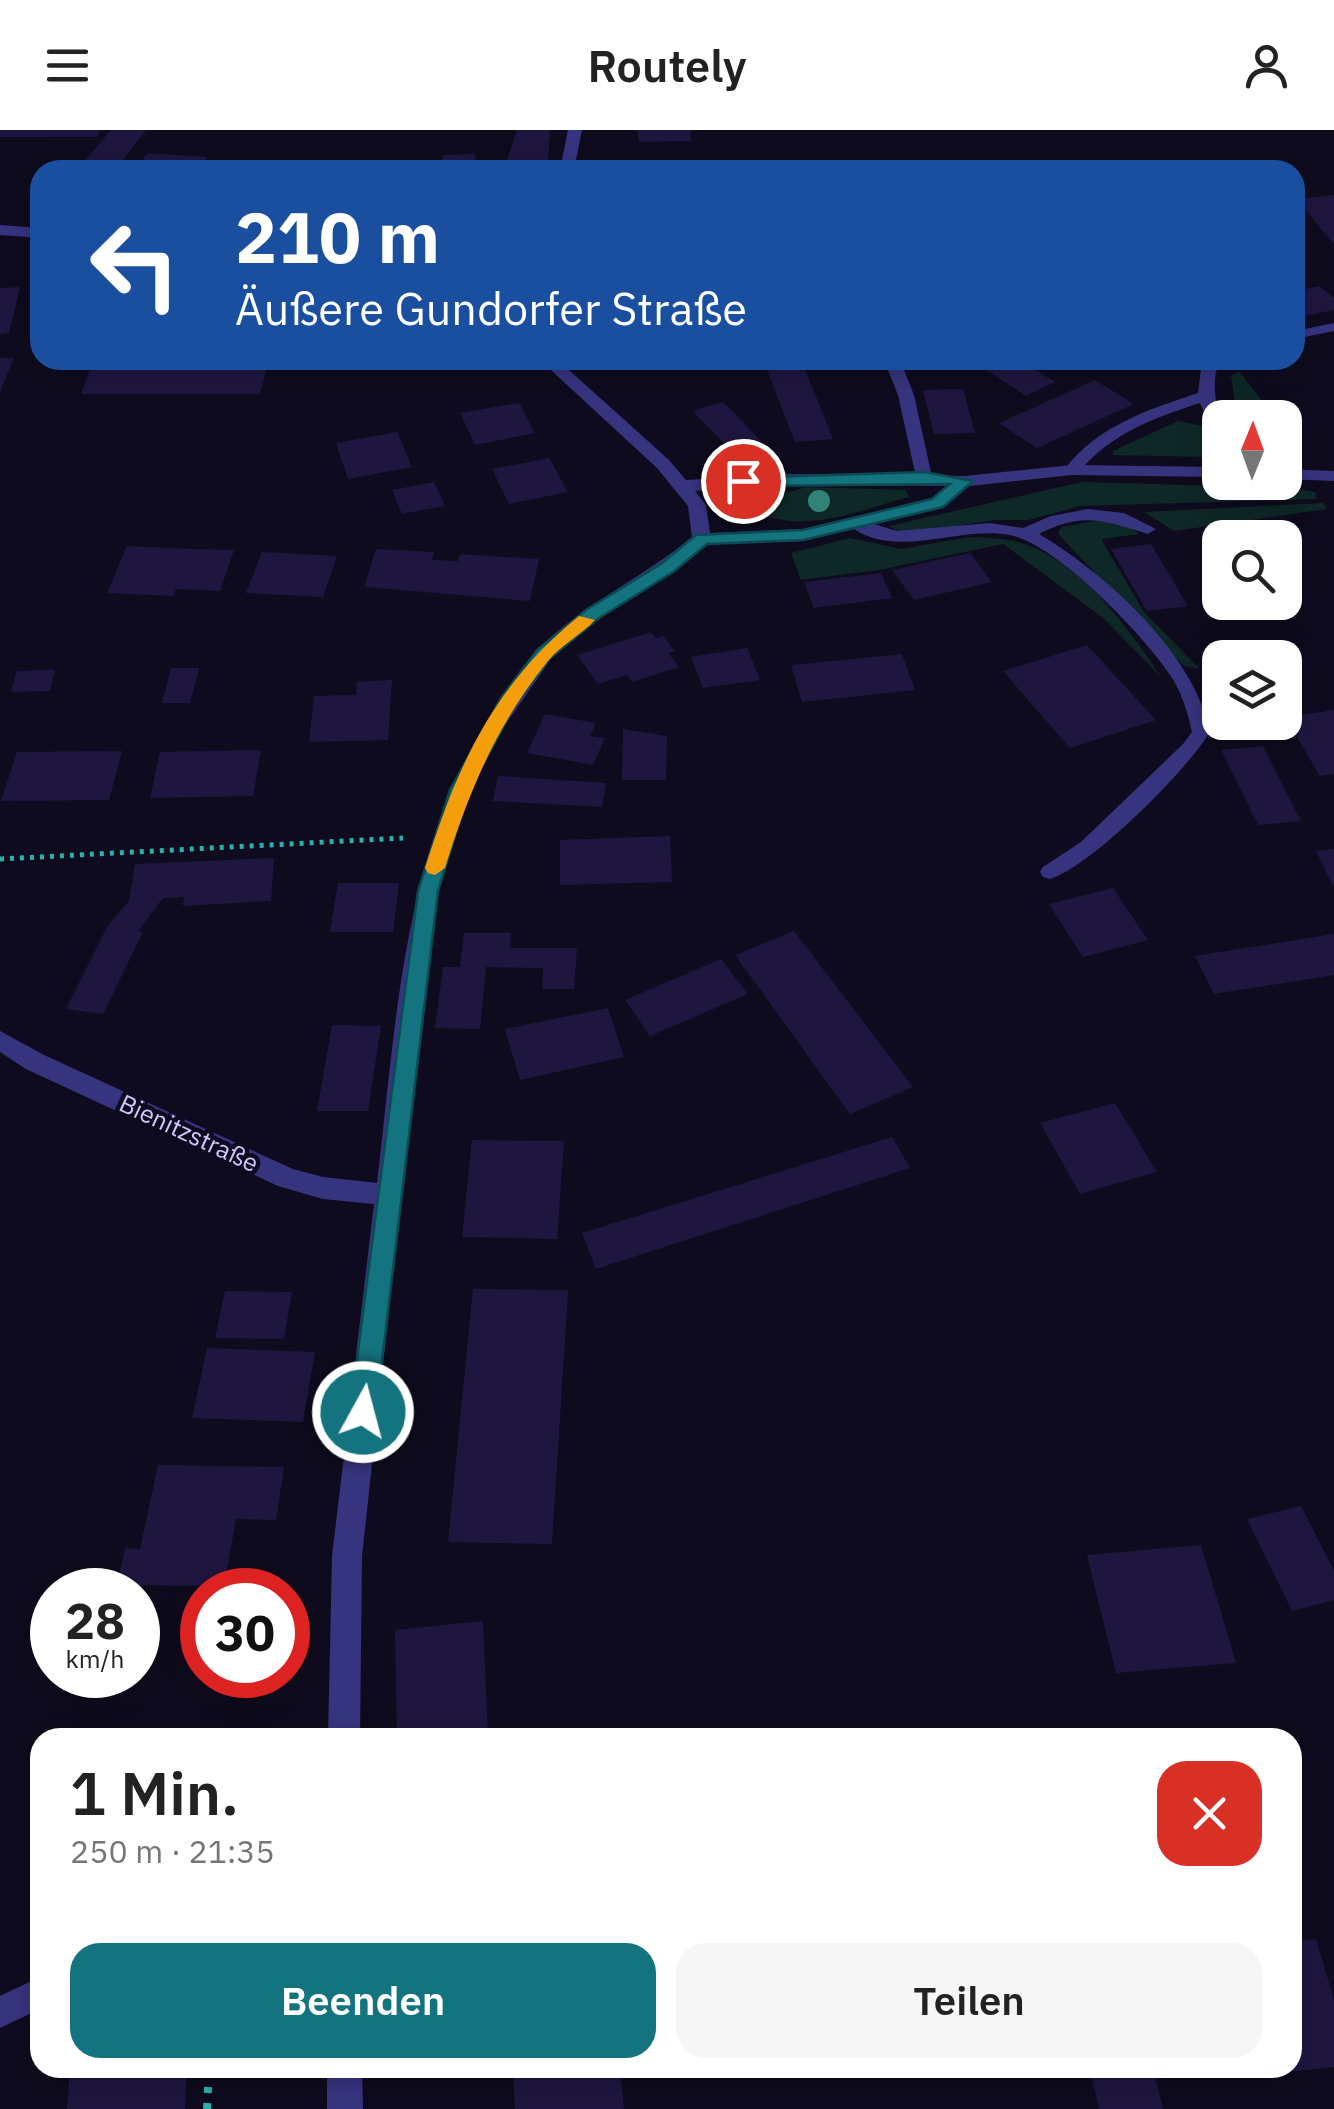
<!DOCTYPE html>
<html lang="de">
<meta charset="utf-8">
<style>
body{margin:0;font-family:"IBM Plex Sans",sans-serif;background:#f6f6f6;color:#222;height:100vh;display:flex;flex-direction:column;font-size:38px;white-space:nowrap}
*{box-sizing:border-box;margin:0}
p{font-size:32px;color:#767676}
.icon{flex:none;width:55px;height:55px;fill:none;stroke:currentColor;stroke-width:2;stroke-linecap:round;stroke-linejoin:round}
.map{position:relative;flex:1;overflow:hidden}
.details{position:absolute;left:30px;top:1598px;width:1272px;height:350px;display:flex;flex-direction:column;background:#fff;border-radius:30px;box-shadow:0 5px 25px #0003}
.details>*{flex:none}
.top-card{position:absolute;left:30px;top:30px;width:1275px;height:210px;border-radius:30px;box-shadow:0 5px 25px #0003;background:#1a4fa0;color:#fff;overflow:hidden}
.needle{width:65px;rotate:1deg}
.tools{position:absolute;left:1202px;top:270px;display:grid;gap:20px}
.tools a{display:grid;place-items:center;width:100px;height:100px;border-radius:20px;background:#fff;box-shadow:0 5px 25px #0003;font-size:50px}
.speed{position:absolute;left:30px;top:1438px;display:flex;gap:20px;font-size:50px;font-weight:700;text-align:center}
.speed>*{display:grid;place-content:center;width:130px;height:130px;border-radius:50%;background:#fff;box-shadow:0 5px 25px #0003;line-height:1}
.speed small{font-size:25px;font-weight:400}
.speed .limit{border:15px solid #d22;background:#fff;color:#111}
.pin{position:absolute;display:grid;place-items:center;width:85px;height:85px;color:#fff;margin:-42px;border:5px solid #fff;border-radius:50%;box-shadow:0 2px 10px #0007}
.me{position:absolute;width:110px;margin:-55px;rotate:7deg;stroke-linejoin:round;filter:drop-shadow(0 0 8px #0008)}
.turn{display:flex;align-items:center;gap:35px;height:210px;padding:0 40px;font-size:45px}
.turn .icon{width:130px;height:130px;stroke-width:2.5}
.turn b{display:block;font-size:70px;line-height:85px}
.round{display:grid;place-items:center;flex:none;width:105px;height:105px;border-radius:30px;background:#f6f6f6}
.overview{display:flex;align-items:center;justify-content:space-between;height:170px;padding:0 40px}
h1{font-size:60px;font-weight:600;line-height:75px}
.action{display:flex;gap:20px;margin-top:auto;padding:20px 40px}
.action a{flex:1;height:115px;border-radius:30px;background:#137480;color:#fff;font-size:40px;font-weight:600;line-height:115px;text-align:center}
.action a+a{background:#f6f6f6;color:#222}
header{display:flex;justify-content:space-between;align-items:center;height:130px;padding:0 40px;background:#fff;font-size:45px;font-weight:600}
.map>svg:first-child{display:block}
.green{fill:#0e2827}
.building{fill:#1f163f}
.lines{fill:none;stroke-linecap:round;stroke-linejoin:round}
.path-far1{stroke:#28b2ab;stroke-width:5;stroke-dasharray:4 6;stroke-linecap:butt}
.path{stroke:#28b2ab;stroke-width:8;stroke-dasharray:6 10;stroke-linecap:butt}
.service{fill:#37347f;fill-rule:evenodd}
.minor{fill:#37347f;fill-rule:evenodd}
.tree{fill:#328277}
.route{fill:#137480;stroke:#0c4b53;stroke-width:2.5}
.slow{fill:#f59e0b}
.labels{text-anchor:middle;stroke-width:9;stroke-linejoin:round;paint-order:stroke}
.street-label{font-size:25px;fill:#cec7ff;stroke:#0e0b1e}
</style>
<header><svg class="icon" aria-label="menu" viewBox="0 0 24 24"><path d="M4 6h16M4 12h16M4 18h16"/></svg>Routely<svg class="icon" aria-label="person" viewBox="0 0 24 24"><circle cx="12" cy="8" r="4"/><path d="M4 21q1-7 8-7t8 7"/></svg></header>
<div class="map">
<svg width="1334" height="1979" viewBox="0 0 1334 1979">
<rect width="100%" height="100%" fill="#0e0b1e"/>
<g class="green">
<path d="M1239,241L1274,287H1237L1231,246Z"/>
<path d="M1178,291L1203,296L1215,319L1205,327L1113,325V321Z"/>
<path d="M1082,352L1289,358L1315,362L1317,369L1081,376L1028,390H995L904,404L889,396Z"/>
<path d="M807,357L906,360L909,367C860,380 810,403 761,384L757,376L765,368Z"/>
<path d="M1323,373L1327,379L1174,401L1144,382Z"/>
<path d="M1106,389L1126,394L1139,404L1101,409L1144,482L1200,539L1184,536L1058,404L1061,397Z"/>
<path d="M969,407C992,408 1016,408 1037,419C1087,442 1132,502 1161,547L1102,487L1003,414L879,440L801,450L791,423L850,408L901,419Z"/>
</g>
<g class="building">
<path d="M0,0H100L97,7H0Z"/>
<path d="M111,0H146L115,40H77Z"/>
<path d="M517,0H550L548,30H542L539,40H504Z"/>
<path d="M638,0H690L691,11L639,12Z"/>
<path d="M147,23L207,27L199,40H136Z"/>
<path d="M475,24L476,40H442L443,25Z"/>
<path d="M1334,65V115L1297,69Z"/>
<path d="M1319,156L1334,168V180L1295,188V161Z"/>
<path d="M20,157L9,203L0,204V158Z"/>
<path d="M0,228H14L0,262Z"/>
<path d="M269,230L260,264H81L93,231Z"/>
<path d="M801,230L817,269L833,309L795,312L764,232Z"/>
<path d="M971,230H1020L1055,252L1026,266Z"/>
<path d="M1095,250L1134,274L1037,318L999,293Z"/>
<path d="M963,259L975,303L934,304L923,260Z"/>
<path d="M723,272L761,311L731,321L693,281Z"/>
<path d="M519,273L535,303L475,315L460,283Z"/>
<path d="M397,302L412,337L348,349L336,313Z"/>
<path d="M549,328L568,362L509,374L492,339Z"/>
<path d="M434,352L445,376L402,384L392,360Z"/>
<path d="M1151,414L1188,476L1147,481L1111,419Z"/>
<path d="M127,416L191,419L234,420L220,461L176,459L173,466L107,463Z"/>
<path d="M376,419L434,422L432,430L458,431L460,424L539,429L530,471L364,457Z"/>
<path d="M262,422L337,426L323,467L246,463Z"/>
<path d="M970,423L992,452L914,470L892,440Z"/>
<path d="M881,443L892,468L814,478L804,452Z"/>
<path d="M651,502L656,508L663,506L675,521L668,523L679,537L632,552L627,545L598,554L577,525Z"/>
<path d="M1087,515L1156,590L1070,618L1003,541Z"/>
<path d="M747,518L760,550L703,558L691,527Z"/>
<path d="M902,524L915,560L802,572L791,535Z"/>
<path d="M171,538H199L190,573H162Z"/>
<path d="M55,540L50,561L11,562L17,541Z"/>
<path d="M392,550L388,610L309,612L314,566L356,565L357,552Z"/>
<path d="M1334,580V644L1320,646L1285,587Z"/>
<path d="M545,584L596,593L590,606L605,608L593,635L527,623Z"/>
<path d="M623,599L667,606L666,650H622Z"/>
<path d="M1263,616L1301,691L1258,695L1221,620Z"/>
<path d="M261,620L253,666L150,668L160,622Z"/>
<path d="M122,621L109,670L1,671L17,622Z"/>
<path d="M498,646L606,653L602,677L493,671Z"/>
<path d="M670,706L672,752L560,755V710Z"/>
<path d="M1334,719V758L1316,721Z"/>
<path d="M274,728L271,771L183,776L184,767L163,768L138,801L143,802L103,884L66,879L107,797L129,771L135,734Z"/>
<path d="M338,753H399L393,802H330Z"/>
<path d="M1113,758L1148,810L1083,827L1049,774Z"/>
<path d="M794,801L913,957L850,984L735,825Z"/>
<path d="M464,803H511L510,818H577L574,859H542L543,838L486,837L480,899L435,898L443,837H460Z"/>
<path d="M1334,804V845L1214,864L1195,826Z"/>
<path d="M721,829L748,864L650,906L625,870Z"/>
<path d="M608,878L624,927L520,950L505,899Z"/>
<path d="M332,895L381,896L368,981H317Z"/>
<path d="M1115,973L1157,1042L1080,1064L1040,993Z"/>
<path d="M892,1007L910,1038L596,1139L582,1103Z"/>
<path d="M472,1010L564,1011L557,1109L462,1107Z"/>
<path d="M473,1159L568,1160L552,1414L448,1412Z"/>
<path d="M225,1161L292,1162L284,1209L215,1208Z"/>
<path d="M207,1218L315,1222L303,1292L192,1288Z"/>
<path d="M158,1335L284,1337L276,1390L236,1389L224,1456L117,1455L125,1418L140,1419Z"/>
<path d="M1301,1376L1334,1441V1470L1292,1481L1247,1389Z"/>
<path d="M1201,1415L1236,1533L1116,1543L1087,1425Z"/>
<path d="M483,1491L488,1608H397L395,1500Z"/>
<path d="M1316,1809L1334,1870V1937L1249,1946L1247,1938H1292V1811Z"/>
<path d="M70,1938H187L185,1979H67Z"/>
<path d="M513,1938H620L624,1979H515Z"/>
<path d="M1123,1938H1153L1163,1979H1099L1091,1942Z"/>
</g>
<g class="lines">
<path class="path-far1" d="M0,729L403,708"/>
<path class="path" d="M207,1979L209,1938"/>
<g class="service">
<path d="M1334,193V201L1295,209V201Z"/>
<path d="M884,230H900L914,265L932,347L930,350L916,347L898,265Z"/>
<path d="M1213,230H1232L1216,241C1212,269 1220,279 1220,305L1212,300L1200,273C1153,288 1110,304 1078,343H1066L1064,340C1097,296 1147,280 1198,263L1201,239Z"/>
<path d="M1088,379L1124,383L1156,399L1148,404C1105,391 1083,381 1039,404C1105,443 1195,524 1210,602C1187,640 1092,736 1050,749L1043,747L1040,742L1043,737L1081,712L1183,614L1192,602C1188,584 1183,567 1174,551C1149,510 1057,414 1010,405C957,395 892,433 846,393L854,388L897,401L990,393L1023,398L1051,386Z"/>
<path d="M40,1847V1879L0,1898V1866Z"/>
</g>
<g class="minor">
<path d="M568,0H582L574,40H560Z"/>
<path d="M0,95L40,98V108L0,105Z"/>
<path d="M540,230H558L669,330L686,350L785,344L965,346L1072,335L1220,337V347L1072,345L970,356L943,377L803,411L707,414L674,442L600,488L551,529L492,614L470,660L439,761L419,904L362,1426L360,1608H328L332,1426L374,1074L323,1069L278,1056L26,939L0,922V901L44,925L293,1039L323,1047L377,1053C397,887 403,708 503,567C514,551 525,532 539,518C584,474 644,447 692,407L688,376L657,338ZM785,354L947,356L931,369L803,399L710,403L706,375L695,361Z"/>
<path d="M1285,339L1334,341V351L1285,349Z"/>
<path d="M327,1938H362L363,1979H327Z"/>
</g>
</g>
<circle class="tree" cx="819" cy="371" r="11"/>
<path class="route" d="M924,342L973,351L943,377L803,410L707,414L673,442L599,488L550,528L515,575L469,660L438,761L376,1282L372,1290H354L350,1282L418,761L450,660L501,568L537,520L586,480L661,434L696,405L803,400L932,369L950,354L743,356L735,351L737,348Z"/>
<path class="slow" d="M579,486L595,490C581,505 561,515 548,531C497,594 469,661 445,738L435,745L428,743L425,738C458,634 493,556 579,486Z"/>
<g class="labels">
<g class="street-label">
<text transform="translate(189 1003) rotate(25)" y="9">Bienitzstraße</text>
</g>
</g>
</svg>
<div class="tools">
<a><svg class="needle" viewBox="-14 -14 28 28"><path d="M0-13l5 13h-10z" fill="#e53935"/><path d="M0 13l5-13h-10z" fill="#767676"/></svg></a>
<a><svg class="icon" aria-label="search" viewBox="0 0 24 24"><circle cx="10" cy="10" r="6"/><path d="M15 15l6 6"/></svg></a>
<a><svg class="icon" aria-label="layers" viewBox="0 0 24 24"><path d="M12 4l9 5-9 5-9-5zM3 14l9 5 9-5"/></svg></a>
</div>
<div class="speed"><div>28<small>km/h</small></div><div class="limit">30</div></div>
<div class="pin" style="left:743px;top:351px;background:#d93025"><svg class="icon" aria-label="arrive" viewBox="0 0 24 24"><path d="M6 21V4h12l-3 4 3 4H6"/></svg></div>
<svg class="me" style="left:363px;top:1282px" viewBox="-20 -20 40 40"><circle r="17" fill="#137480" stroke="#fff" stroke-width="3"/><path d="M0-11L8 9 0 5-8 9z" fill="#fff"/></svg>
<div class="top-card">
<div class="turn"><svg class="icon" aria-label="left" viewBox="0 0 24 24"><path d="M17 20v-9H6M10 6l-5 5 5 5"/></svg><div><b>210 m</b>Äußere Gundorfer Straße</div></div>
</div>
<section class="details">
<div class="overview"><div><h1>1 Min.</h1><p>250 m · 21:35</p></div><a class="round" style="background:#d93025;color:#fff"><svg class="icon" aria-label="close" viewBox="0 0 24 24"><path d="M6 6l12 12M18 6L6 18"/></svg></a></div>
<div class="action"><a>Beenden</a><a>Teilen</a></div>
</section>
</div>
